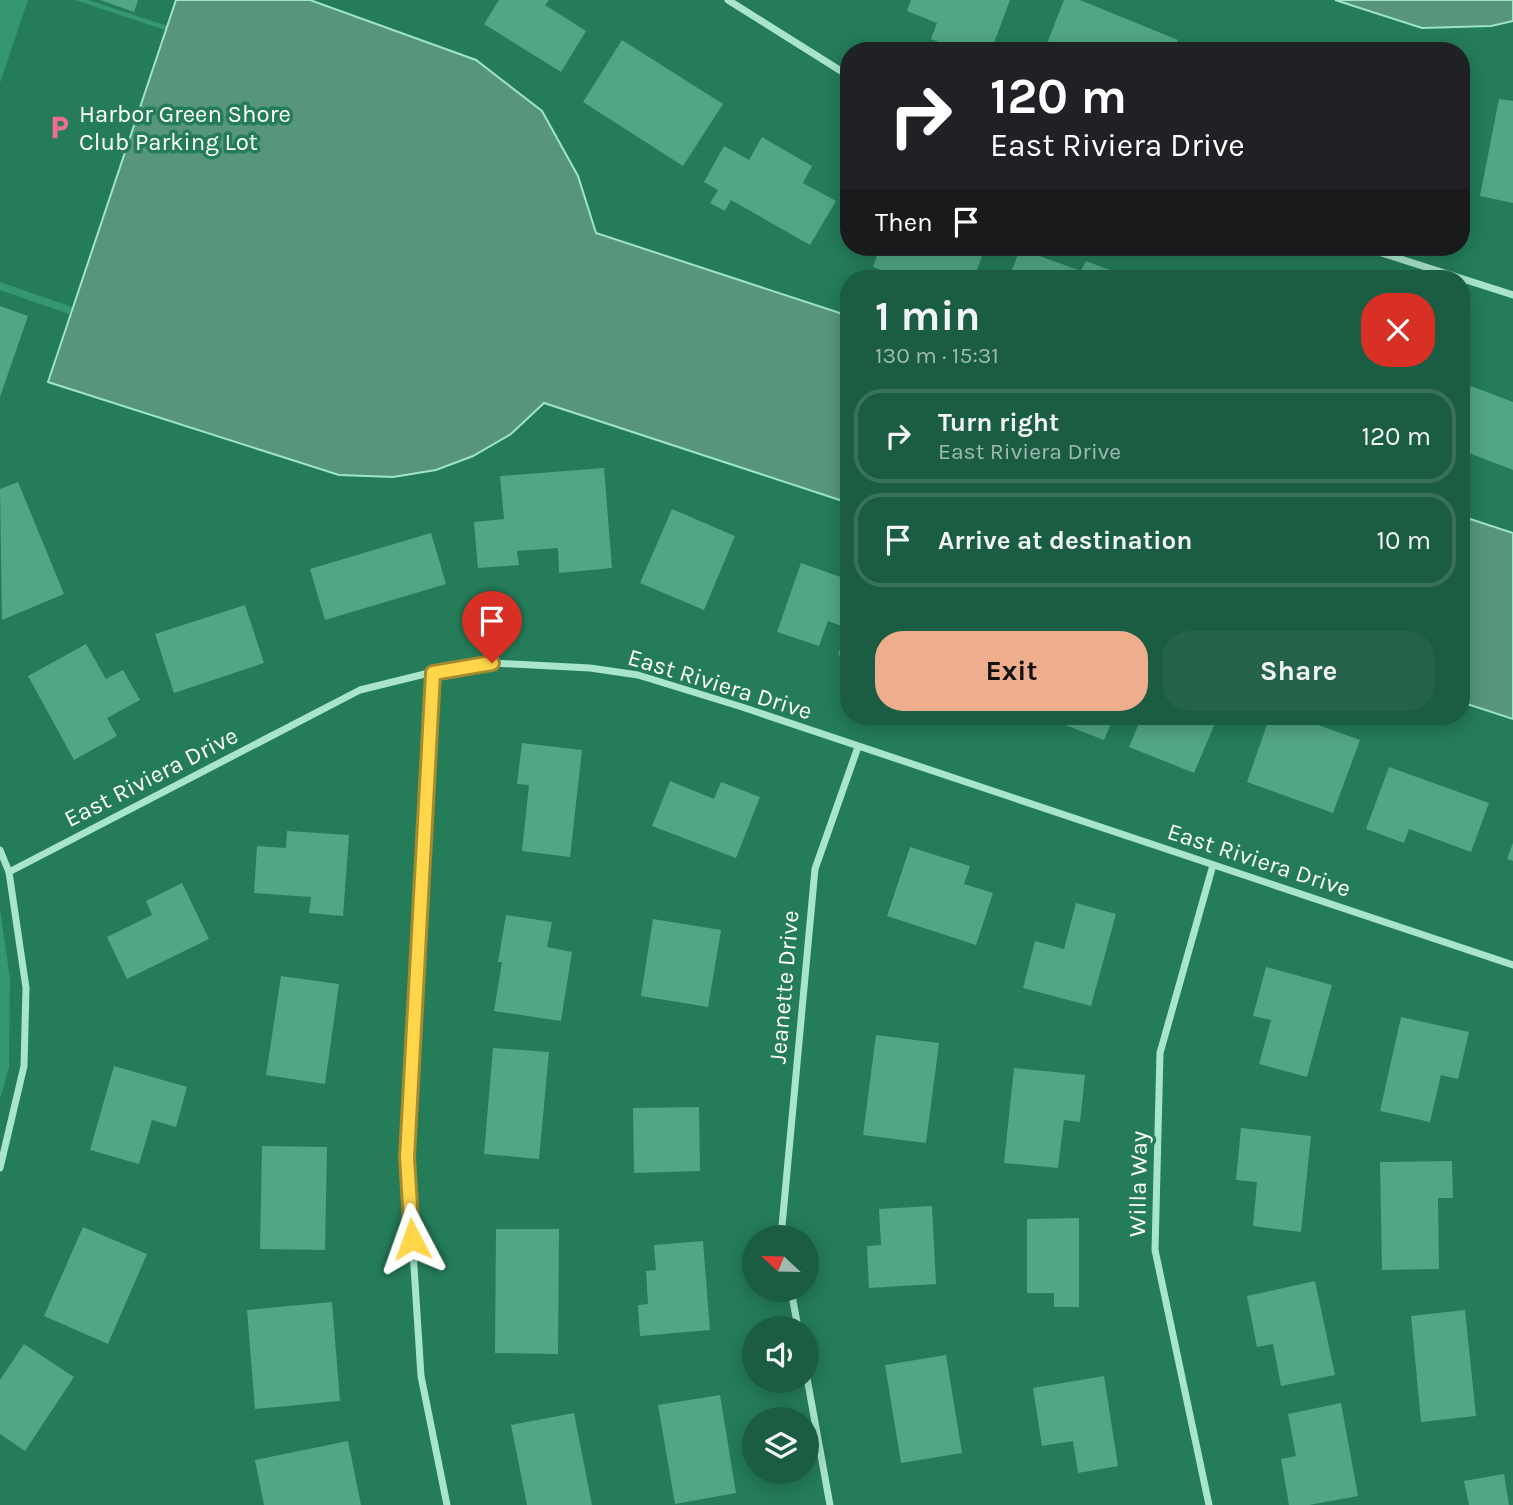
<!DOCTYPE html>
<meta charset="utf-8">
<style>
body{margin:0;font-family:Karla,sans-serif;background:#24634a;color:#f1f3f6;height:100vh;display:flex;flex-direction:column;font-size:26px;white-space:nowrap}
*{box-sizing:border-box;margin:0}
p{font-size:23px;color:#a0bab2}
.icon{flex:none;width:38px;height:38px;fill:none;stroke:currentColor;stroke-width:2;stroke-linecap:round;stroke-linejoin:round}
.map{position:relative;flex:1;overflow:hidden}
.drawer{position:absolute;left:840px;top:270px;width:630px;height:455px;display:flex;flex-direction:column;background:#1b5d43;border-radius:28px;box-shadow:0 4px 18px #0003}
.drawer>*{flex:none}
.hud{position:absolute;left:840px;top:42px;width:630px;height:214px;border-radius:28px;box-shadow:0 4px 18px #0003;background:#202124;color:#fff;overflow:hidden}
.needle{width:46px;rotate:292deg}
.fabs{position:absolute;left:742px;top:1225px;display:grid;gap:14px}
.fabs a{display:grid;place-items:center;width:77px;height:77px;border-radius:50%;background:#1b5d43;box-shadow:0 4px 18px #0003;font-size:35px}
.pin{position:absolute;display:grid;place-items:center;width:60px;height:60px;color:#fff;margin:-72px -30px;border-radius:50% 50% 50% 0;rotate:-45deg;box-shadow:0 0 7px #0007}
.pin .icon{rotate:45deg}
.me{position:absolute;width:77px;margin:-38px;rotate:356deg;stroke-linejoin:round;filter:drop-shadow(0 0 5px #0008)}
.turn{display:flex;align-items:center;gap:24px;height:147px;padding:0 35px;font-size:32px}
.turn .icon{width:91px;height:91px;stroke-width:2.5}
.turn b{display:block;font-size:49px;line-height:60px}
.then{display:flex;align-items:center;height:66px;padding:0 35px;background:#0003;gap:14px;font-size:26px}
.round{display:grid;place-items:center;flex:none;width:74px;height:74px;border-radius:28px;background:#24634a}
.head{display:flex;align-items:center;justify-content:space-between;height:119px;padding:0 35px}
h1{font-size:42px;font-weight:700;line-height:52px}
.primary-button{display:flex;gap:14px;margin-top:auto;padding:14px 35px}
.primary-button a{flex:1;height:80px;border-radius:28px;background:#eead8d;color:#111;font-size:28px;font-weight:700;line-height:80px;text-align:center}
.primary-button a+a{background:#24634a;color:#f1f3f6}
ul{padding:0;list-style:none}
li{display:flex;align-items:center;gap:21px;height:94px;margin:0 14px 10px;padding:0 21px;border:4px solid #39725c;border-radius:28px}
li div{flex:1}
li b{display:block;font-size:26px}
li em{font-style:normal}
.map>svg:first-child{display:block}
.green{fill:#35976f}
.water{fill:#57967d;stroke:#9de5c6;stroke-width:2}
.building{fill:#51a684}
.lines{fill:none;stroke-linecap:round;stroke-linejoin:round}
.minor{stroke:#a8e5cc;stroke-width:7}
.route-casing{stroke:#a68a30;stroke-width:18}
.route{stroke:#ffd54a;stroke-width:12}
.labels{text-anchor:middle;stroke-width:7;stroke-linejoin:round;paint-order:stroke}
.poi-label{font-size:24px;fill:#fff;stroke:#247c59;text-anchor:start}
.street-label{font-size:24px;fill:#fff;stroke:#247c59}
</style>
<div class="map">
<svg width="1513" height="1505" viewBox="0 0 1513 1505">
<rect width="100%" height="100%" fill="#247c59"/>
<g class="green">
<path d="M0,0H28L0,83Z"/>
<path d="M75,0H89L167,26L165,30Z"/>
<path d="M0,282L72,307L69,314L0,290Z"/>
<path d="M0,908L10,979L9,1067L0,1099Z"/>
</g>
<g class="water">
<path d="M176,0H310L476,60L542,111L578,176L596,233L849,316V503L544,403L511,434L473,456L436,470L393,477L339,475L48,382Z"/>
<path d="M1335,0H1513V21L1491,26L1422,28Z"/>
<path d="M1461,516L1513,533V719L1461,702Z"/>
</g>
<g class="building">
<path d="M100,0H138L134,12Z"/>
<path d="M499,0H549L545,5L586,31L561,72L484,24Z"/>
<path d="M911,0H1010L991,51H963L931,39L937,23L907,11Z"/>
<path d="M1064,0H1080L1178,40L1174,51H1044Z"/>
<path d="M622,40L723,104L683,166L583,102Z"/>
<path d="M1499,99L1513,101V203L1480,196Z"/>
<path d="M762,137L812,166L803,183L836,201L810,245L731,200L725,211L710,203L718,190L704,182L724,146L749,160Z"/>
<path d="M880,247H965L983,253L974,278H903L873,267Z"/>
<path d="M1020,249L1081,271L1086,261L1123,275L1122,278H1009Z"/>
<path d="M0,306L28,316L0,397Z"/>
<path d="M1471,386L1513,402V470L1461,450V411Z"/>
<path d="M604,468L612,568L559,573L558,548L517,551L519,565L478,568L474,522L504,519L500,476Z"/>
<path d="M18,482L64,594L2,620L0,489Z"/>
<path d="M672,509L735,536L704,610L640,583Z"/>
<path d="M431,533L446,584L325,620L310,569Z"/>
<path d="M801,563L849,580V659L838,655L847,628L828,621L819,646L777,632Z"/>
<path d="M245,605L264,663L174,693L155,634Z"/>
<path d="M86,644L106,679L123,670L140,700L107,718L117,736L74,760L28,676Z"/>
<path d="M1042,716H1114L1104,740Z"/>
<path d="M1142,716H1218L1194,773L1129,747Z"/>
<path d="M1270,716H1293L1360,740L1333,813L1247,782Z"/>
<path d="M522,743L582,750L570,857L522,851L529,785L517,784Z"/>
<path d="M1389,767L1489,803L1471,852L1409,829L1404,843L1366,829Z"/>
<path d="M670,781L714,799L721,782L760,797L736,858L652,826Z"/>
<path d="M287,831L349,835L343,916L309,913L311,897L254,893L257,846L286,848Z"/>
<path d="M1513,843V861L1507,859Z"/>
<path d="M910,847L970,866L964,884L993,893L976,945L887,916Z"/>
<path d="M182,883L209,939L127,979L107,937L152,915L146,901Z"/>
<path d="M1076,903L1116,914L1091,1006L1023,988L1035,941L1064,949Z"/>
<path d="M506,915L552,922L547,947L572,952L561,1021L494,1011L502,962H498Z"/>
<path d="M653,919L721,930L708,1007L641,996Z"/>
<path d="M1266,967L1332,985L1307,1077L1259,1064L1271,1020L1253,1016Z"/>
<path d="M281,976L339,984L325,1084L266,1075Z"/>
<path d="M1401,1017L1469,1032L1458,1079L1441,1075L1430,1122L1380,1111Z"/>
<path d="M876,1035L939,1043L926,1143L863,1135Z"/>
<path d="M493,1048L549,1052L539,1159L484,1154Z"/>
<path d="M114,1066L187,1087L176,1127L152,1120L139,1164L90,1150Z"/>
<path d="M1014,1068L1085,1075L1080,1122L1064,1120L1058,1168L1004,1163Z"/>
<path d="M699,1107L700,1171L634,1173L633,1108Z"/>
<path d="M1241,1128L1311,1136L1301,1232L1253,1226L1257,1182L1236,1180Z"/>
<path d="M262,1146L327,1147L325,1250L260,1249Z"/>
<path d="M1452,1161L1453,1198H1438L1439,1269L1382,1270L1380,1162Z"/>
<path d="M932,1206L936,1284L869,1288L867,1246L881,1245L879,1209Z"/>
<path d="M1079,1218V1307H1054V1293H1027V1219Z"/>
<path d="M83,1227L147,1254L108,1344L44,1316Z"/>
<path d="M496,1229H559L558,1354L495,1353Z"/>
<path d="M703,1241L710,1330L640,1336L638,1305L648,1304L646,1271L656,1270L654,1245Z"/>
<path d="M1315,1281L1335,1375L1281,1386L1273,1344L1257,1347L1247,1296Z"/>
<path d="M332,1302L340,1401L255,1409L247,1310Z"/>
<path d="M1465,1310L1476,1416L1421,1422L1411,1316Z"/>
<path d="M24,1344L74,1377L25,1451L0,1434V1380Z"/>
<path d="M946,1355L962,1453L901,1463L885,1365Z"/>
<path d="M1104,1376L1118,1466L1078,1473L1073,1441L1042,1446L1033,1388Z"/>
<path d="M720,1395L736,1493L675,1504L658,1405Z"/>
<path d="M1341,1403L1358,1496L1309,1505H1289L1281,1459L1296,1456L1288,1414Z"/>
<path d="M574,1413L592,1505H527L511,1425Z"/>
<path d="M348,1441L361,1505H264L255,1460Z"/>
<path d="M1504,1474L1509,1505H1469L1464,1481Z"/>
</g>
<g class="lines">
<g class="minor">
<path d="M728,0L849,76"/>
<path d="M1363,247L1513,295"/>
<path d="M433,672L407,1157L421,1376L447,1505"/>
<path d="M0,850L9,872L26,988L24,1066L0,1168"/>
<path d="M9,872L360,690L433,672L492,663L590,668L638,675L742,707L1513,965"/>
<path d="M781,1237L815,869L858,747"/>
<path d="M791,1290L798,1328"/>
<path d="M807,1378L830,1505"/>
<path d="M1209,1505L1155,1250L1160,1053L1213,865"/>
</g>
</g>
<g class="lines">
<defs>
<path id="route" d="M412,1239L407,1157L433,673L492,663"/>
</defs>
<use href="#route" class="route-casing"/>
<use href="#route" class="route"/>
</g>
<defs>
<symbol id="parking-bare" viewBox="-9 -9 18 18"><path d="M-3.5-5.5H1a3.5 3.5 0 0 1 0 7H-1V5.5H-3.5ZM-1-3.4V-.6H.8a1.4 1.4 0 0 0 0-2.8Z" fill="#ef6d8d" stroke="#247c59" stroke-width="2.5" paint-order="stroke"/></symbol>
</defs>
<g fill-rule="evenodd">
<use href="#parking-bare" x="42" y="110" width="35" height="35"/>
</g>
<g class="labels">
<g class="poi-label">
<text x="79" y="122">Harbor Green Shore<tspan x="79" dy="28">Club Parking Lot</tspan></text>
</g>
<g class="street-label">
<text transform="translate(720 684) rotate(17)" y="8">East Riviera Drive</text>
<text transform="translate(151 777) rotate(-27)" y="8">East Riviera Drive</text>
<text transform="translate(1259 860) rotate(18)" y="8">East Riviera Drive</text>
<text transform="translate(784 987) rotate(-85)" y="8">Jeanette Drive</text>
<text transform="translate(1138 1184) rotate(-89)" y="8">Willa Way</text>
</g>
</g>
</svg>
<div class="fabs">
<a><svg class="needle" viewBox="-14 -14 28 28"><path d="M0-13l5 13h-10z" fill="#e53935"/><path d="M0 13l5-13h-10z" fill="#a0bab2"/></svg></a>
<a><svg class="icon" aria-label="sound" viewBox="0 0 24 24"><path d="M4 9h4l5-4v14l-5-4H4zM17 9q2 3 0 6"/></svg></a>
<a><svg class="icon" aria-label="layers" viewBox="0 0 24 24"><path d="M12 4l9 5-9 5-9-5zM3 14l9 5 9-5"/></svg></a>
</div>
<div class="pin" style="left:492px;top:663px;background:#d93025"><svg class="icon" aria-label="arrive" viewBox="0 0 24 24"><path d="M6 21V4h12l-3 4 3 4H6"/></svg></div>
<svg class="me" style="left:412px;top:1239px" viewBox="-20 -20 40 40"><path d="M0-17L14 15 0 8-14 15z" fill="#ffd54a" stroke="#fff" stroke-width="4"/></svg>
<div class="hud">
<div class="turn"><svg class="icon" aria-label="right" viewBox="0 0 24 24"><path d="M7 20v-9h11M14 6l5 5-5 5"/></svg><div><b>120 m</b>East Riviera Drive</div></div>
<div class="then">Then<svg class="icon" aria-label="arrive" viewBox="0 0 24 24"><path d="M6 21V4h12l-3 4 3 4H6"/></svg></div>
</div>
<section class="drawer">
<div class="head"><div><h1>1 min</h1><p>130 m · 15:31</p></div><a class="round" style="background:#d93025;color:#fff"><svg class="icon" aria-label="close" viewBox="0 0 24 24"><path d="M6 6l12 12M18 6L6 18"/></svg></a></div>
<ul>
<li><svg class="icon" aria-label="right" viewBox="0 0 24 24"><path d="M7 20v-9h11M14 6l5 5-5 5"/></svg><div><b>Turn right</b><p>East Riviera Drive</p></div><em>120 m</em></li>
<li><svg class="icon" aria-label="arrive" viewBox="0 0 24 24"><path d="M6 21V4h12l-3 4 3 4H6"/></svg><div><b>Arrive at destination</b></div><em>10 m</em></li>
</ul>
<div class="primary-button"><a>Exit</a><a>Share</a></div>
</section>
</div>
